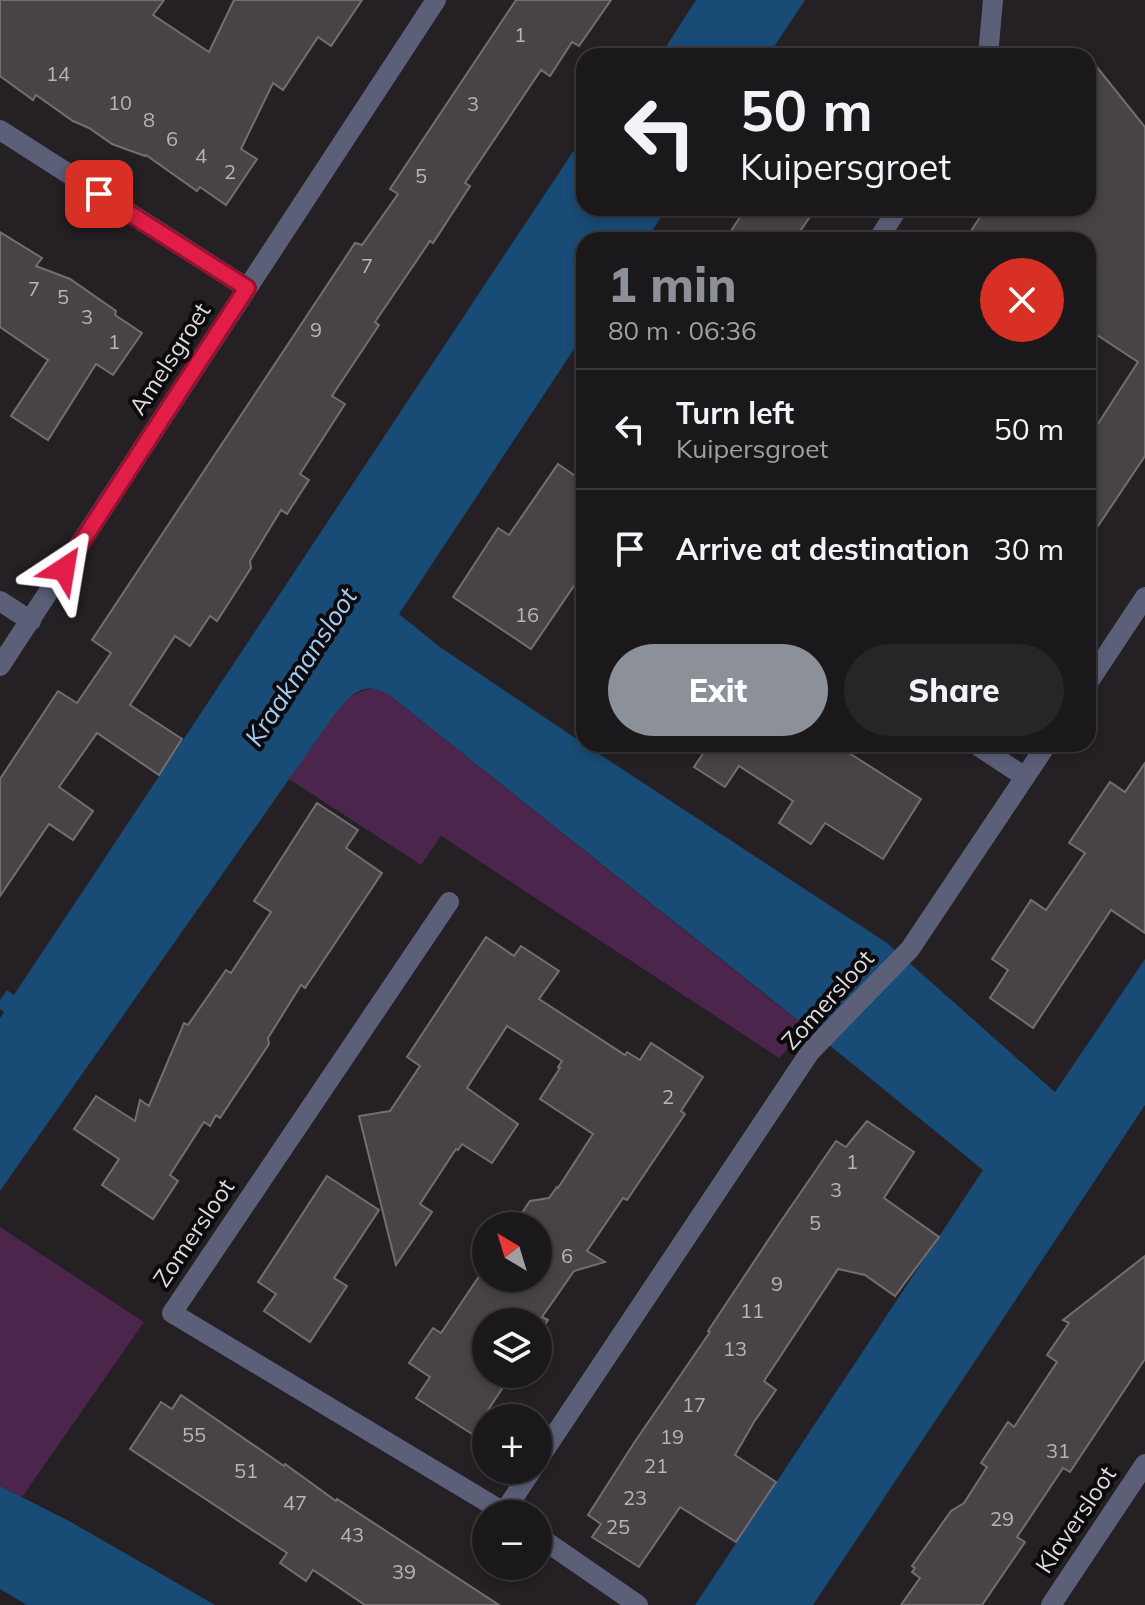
<!DOCTYPE html>
<meta charset="utf-8">
<style>
body{margin:0;font-family:Mulish,sans-serif;background:#282528;color:#f1f3f6;height:100vh;display:flex;flex-direction:column;font-size:30px;white-space:nowrap}
*{box-sizing:border-box;margin:0}
p{font-size:26px;color:#a0a0a3}
.icon{flex:none;width:44px;height:44px;fill:none;stroke:currentColor;stroke-width:2;stroke-linecap:round;stroke-linejoin:round}
.map{position:relative;flex:1;overflow:hidden}
.sheet{position:absolute;left:576px;top:232px;width:520px;height:520px;display:flex;flex-direction:column;background:#1b181b;border-radius:24px;box-shadow:0 4px 12px #0003,0 0 0 2px #39373a}
.sheet>*{flex:none}
.guide{position:absolute;left:576px;top:48px;width:520px;height:168px;border-radius:24px;box-shadow:0 4px 12px #0003,0 0 0 2px #39373a;background:#1b181b;color:#f1f3f6;overflow:hidden}
.needle{width:52px;rotate:322deg}
.tools{position:absolute;left:472px;top:1212px;display:grid;gap:16px}
.tools a{display:grid;place-items:center;width:80px;height:80px;border-radius:50%;background:#1b181b;box-shadow:0 4px 12px #0003,0 0 0 2px #39373a;font-size:40px}
.pin{position:absolute;display:grid;place-items:center;width:68px;height:68px;color:#fff;margin:-34px;border-radius:16px;box-shadow:0 4px 12px #0006}
.me{position:absolute;width:88px;margin:-44px;rotate:33deg;stroke-linejoin:round;filter:drop-shadow(0 0 6px #0008)}
.turn{display:flex;align-items:center;gap:28px;height:168px;padding:0 32px;font-size:36px}
.turn .icon{width:104px;height:104px;stroke-width:2.5}
.turn b{display:block;font-size:56px;line-height:68px}
.round{display:grid;place-items:center;flex:none;width:84px;height:84px;border-radius:42px;background:#282528}
.overview{display:flex;align-items:center;justify-content:space-between;height:136px;padding:0 32px}
h1{font-size:48px;font-weight:800;line-height:60px;color:#8c9099}
.action{display:flex;gap:16px;margin-top:auto;padding:16px 32px}
.action a{flex:1;height:92px;border-radius:48px;background:#8c9099;color:#fff;font-size:32px;font-weight:800;line-height:92px;text-align:center}
.action a+a{background:#282528;color:#f1f3f6}
ul{padding:0;list-style:none}
li{display:flex;align-items:center;gap:24px;height:120px;padding:0 32px;border-top:2px solid #39373a}
li div{flex:1}
li b{display:block;font-size:30px}
li em{font-style:normal}
.map>svg:first-child{display:block}
.green{fill:#4c254c}
.water{fill:#184b75}
.building{fill:#474347;stroke:#726e72;stroke-width:2}
.lines{fill:none;stroke-linecap:round;stroke-linejoin:round}
.minor{stroke:#5b6078;stroke-width:20}
.route-casing{stroke:#92132f;stroke-width:20}
.route{stroke:#e11d48;stroke-width:14}
.labels{text-anchor:middle;stroke-width:8;stroke-linejoin:round;paint-order:stroke}
.number-label{font-size:20px;fill:#b8b4b7}
.street-label{font-size:24px;fill:#dddadc;stroke:#0c0a0c}
.water-label{font-size:26px;font-style:italic;fill:#a1cbf2;stroke:#0c0a0c}
</style>
<div class="map">
<svg width="1145" height="1605" viewBox="0 0 1145 1605">
<rect width="100%" height="100%" fill="#242024"/>
<g class="green">
<path d="M374,688L388,694L807,1028L779,1058L441,836L421,865L289,779C303,758 332,710 350,697C358,692 365,690 374,688Z"/>
<path d="M0,1227L144,1322L22,1497L0,1486Z"/>
</g>
<g class="water">
<path d="M696,0H805L768,56H660Z"/>
<path d="M584,135V208H667L646,240H584V334L399,614L440,647L584,744L887,943L1055,1092L1145,959V1105L813,1605H695L983,1170L844,1057L388,694C384,693 380,690 375,689C356,685 342,705 332,718L0,1191V1018L4,1012L0,1009V1000L7,990L14,995Z"/>
<path d="M0,1486L71,1522L215,1605H27L0,1589Z"/>
</g>
<g class="building">
<path d="M0,0H164L153,15L209,52L234,0H362L331,46L318,37L283,90L273,83L241,149L257,159L226,205L200,187L197,191L146,155L145,156L112,144L89,128L73,121L36,95L33,100L0,76Z"/>
<path d="M516,0H611L579,46L572,42L550,76L541,70L465,183L470,186L433,243L430,241L375,322L379,325L332,396L345,404L300,474L309,480L287,514L281,510L250,561L251,568L217,621L210,616L190,646L175,636L130,705L182,739L159,775L97,733L59,787L93,811L73,840L49,824L0,896V779L58,691L77,703L111,653L92,640L355,243L362,245L398,194L390,189Z"/>
<path d="M1088,56L1145,127V456L1088,541V439L1138,362L1088,329V240H965L986,208H1088Z"/>
<path d="M746,208H816L794,240H725Z"/>
<path d="M0,232L42,258L36,266L70,279L116,311L115,315L142,333L113,375L96,364L48,440L11,416L48,360L0,327Z"/>
<path d="M558,464L584,482V571L531,649L453,597L498,528L509,535Z"/>
<path d="M706,744H835L921,799L883,859L825,823L811,844L779,823L793,801L739,766L725,787L694,767L708,746Z"/>
<path d="M1145,763V933L1111,910L1033,1028L990,998L1008,970L992,959L1031,900L1046,910L1085,853L1069,843L1110,782L1125,792Z"/>
<path d="M317,803L358,830L346,848L382,873L305,988L301,985L268,1038L269,1044L220,1118L216,1115L210,1126L204,1122L170,1175L178,1181L153,1219L102,1185L119,1159L74,1129L96,1096L135,1121L140,1100L149,1106L184,1023L188,1025L226,970L231,973L271,912L254,901Z"/>
<path d="M486,937L514,956L521,946L559,971L539,999L625,1055L627,1052L640,1060L651,1043L703,1077L681,1111L685,1114L627,1200L623,1198L587,1251L605,1262L574,1271L542,1317L548,1320L538,1335V1322H486V1374H512L472,1434L416,1398L430,1377L409,1363L433,1328L441,1333L486,1266V1278H538V1226H513L530,1201L549,1198L557,1187L558,1188L593,1134L540,1099L560,1068L558,1067L562,1061L507,1026L467,1088L518,1124L492,1163L462,1144L458,1150L456,1149L420,1204L432,1212L396,1265L359,1116L390,1111L420,1066L407,1057Z"/>
<path d="M867,1121L914,1152L884,1198L939,1237L895,1296L865,1275L838,1269L764,1381L776,1390L754,1422L735,1455L776,1482L736,1542L680,1507L639,1567L592,1537L601,1524L588,1515L634,1443L710,1332L708,1331L777,1227L836,1141L846,1147Z"/>
<path d="M327,1176L379,1210L334,1278L347,1286L310,1342L264,1311L276,1294L258,1282Z"/>
<path d="M1145,1256V1359L1070,1472L1063,1468L1017,1537L1025,1542L982,1605H901L920,1578L912,1572L915,1568L912,1566L951,1511L964,1503L987,1467L981,1463L1008,1422L1014,1427L1057,1362L1047,1355L1069,1323L1063,1320Z"/>
<path d="M181,1395L284,1466L285,1464L336,1501L337,1499L499,1605H365L313,1570L306,1581L280,1563L287,1553L130,1449L161,1402L172,1409Z"/>
</g>
<g class="lines">
<g class="minor">
<path d="M988,56L993,0"/>
<path d="M0,130L247,288"/>
<path d="M878,240L898,208"/>
<path d="M0,601L31,621"/>
<path d="M0,666L436,0"/>
<path d="M1088,683L1145,597"/>
<path d="M975,744L1025,777L1047,744"/>
<path d="M449,902L172,1313L507,1514"/>
<path d="M538,1460L810,1052L910,949L1025,777"/>
<path d="M504,1512L532,1470"/>
<path d="M538,1536L638,1605"/>
<path d="M1051,1605L1145,1464"/>
</g>
</g>
<g class="lines">
<defs>
<path id="route" d="M64,569L247,288L99,194"/>
</defs>
<use href="#route" class="route-casing"/>
<use href="#route" class="route"/>
</g>
<g class="labels">
<g class="number-label">
<text x="520" y="42">1</text>
<text x="58" y="81">14</text>
<text x="120" y="110">10</text>
<text x="473" y="111">3</text>
<text x="149" y="127">8</text>
<text x="172" y="146">6</text>
<text x="201" y="163">4</text>
<text x="230" y="179">2</text>
<text x="421" y="183">5</text>
<text x="367" y="273">7</text>
<text x="34" y="296">7</text>
<text x="63" y="304">5</text>
<text x="87" y="324">3</text>
<text x="316" y="337">9</text>
<text x="114" y="349">1</text>
<text x="527" y="622">16</text>
<text x="668" y="1104">2</text>
<text x="852" y="1169">1</text>
<text x="836" y="1197">3</text>
<text x="815" y="1230">5</text>
<text x="567" y="1263">6</text>
<text x="777" y="1291">9</text>
<text x="752" y="1318">11</text>
<text x="735" y="1356">13</text>
<text x="694" y="1412">17</text>
<text x="194" y="1442">55</text>
<text x="672" y="1444">19</text>
<text x="1058" y="1458">31</text>
<text x="656" y="1473">21</text>
<text x="246" y="1478">51</text>
<text x="635" y="1505">23</text>
<text x="295" y="1510">47</text>
<text x="1002" y="1526">29</text>
<text x="618" y="1534">25</text>
<text x="352" y="1542">43</text>
<text x="404" y="1579">39</text>
</g>
<g class="street-label">
<text transform="translate(170 359) rotate(-57)" y="8">Amelsgroet</text>
<text transform="translate(828 1000) rotate(-48)" y="8">Zomersloot</text>
<text transform="translate(194 1233) rotate(-56)" y="8">Zomersloot</text>
<text transform="translate(1076 1520) rotate(-56)" y="8">Klaversloot</text>
</g>
<g class="water-label">
<text transform="translate(301 667) rotate(-57)" y="9">Kraakmansloot</text>
</g>
</g>
</svg>
<div class="tools">
<a><svg class="needle" viewBox="-14 -14 28 28"><path d="M0-13l5 13h-10z" fill="#e53935"/><path d="M0 13l5-13h-10z" fill="#a0a0a3"/></svg></a>
<a><svg class="icon" aria-label="layers" viewBox="0 0 24 24"><path d="M12 4l9 5-9 5-9-5zM3 14l9 5 9-5"/></svg></a>
<a>+</a>
<a>−</a>
</div>
<div class="pin" style="left:99px;top:194px;background:#d93025"><svg class="icon" aria-label="arrive" viewBox="0 0 24 24"><path d="M6 21V4h12l-3 4 3 4H6"/></svg></div>
<svg class="me" style="left:64px;top:569px" viewBox="-20 -20 40 40"><path d="M0-17L14 15 0 8-14 15z" fill="#e11d48" stroke="#fff" stroke-width="4"/></svg>
<div class="guide">
<div class="turn"><svg class="icon" aria-label="left" viewBox="0 0 24 24"><path d="M17 20v-9H6M10 6l-5 5 5 5"/></svg><div><b>50 m</b>Kuipersgroet</div></div>
</div>
<section class="sheet">
<div class="overview"><div><h1>1 min</h1><p>80 m · 06:36</p></div><a class="round" style="background:#d93025;color:#fff"><svg class="icon" aria-label="close" viewBox="0 0 24 24"><path d="M6 6l12 12M18 6L6 18"/></svg></a></div>
<ul>
<li><svg class="icon" aria-label="left" viewBox="0 0 24 24"><path d="M17 20v-9H6M10 6l-5 5 5 5"/></svg><div><b>Turn left</b><p>Kuipersgroet</p></div><em>50 m</em></li>
<li><svg class="icon" aria-label="arrive" viewBox="0 0 24 24"><path d="M6 21V4h12l-3 4 3 4H6"/></svg><div><b>Arrive at destination</b></div><em>30 m</em></li>
</ul>
<div class="action"><a>Exit</a><a>Share</a></div>
</section>
</div>
